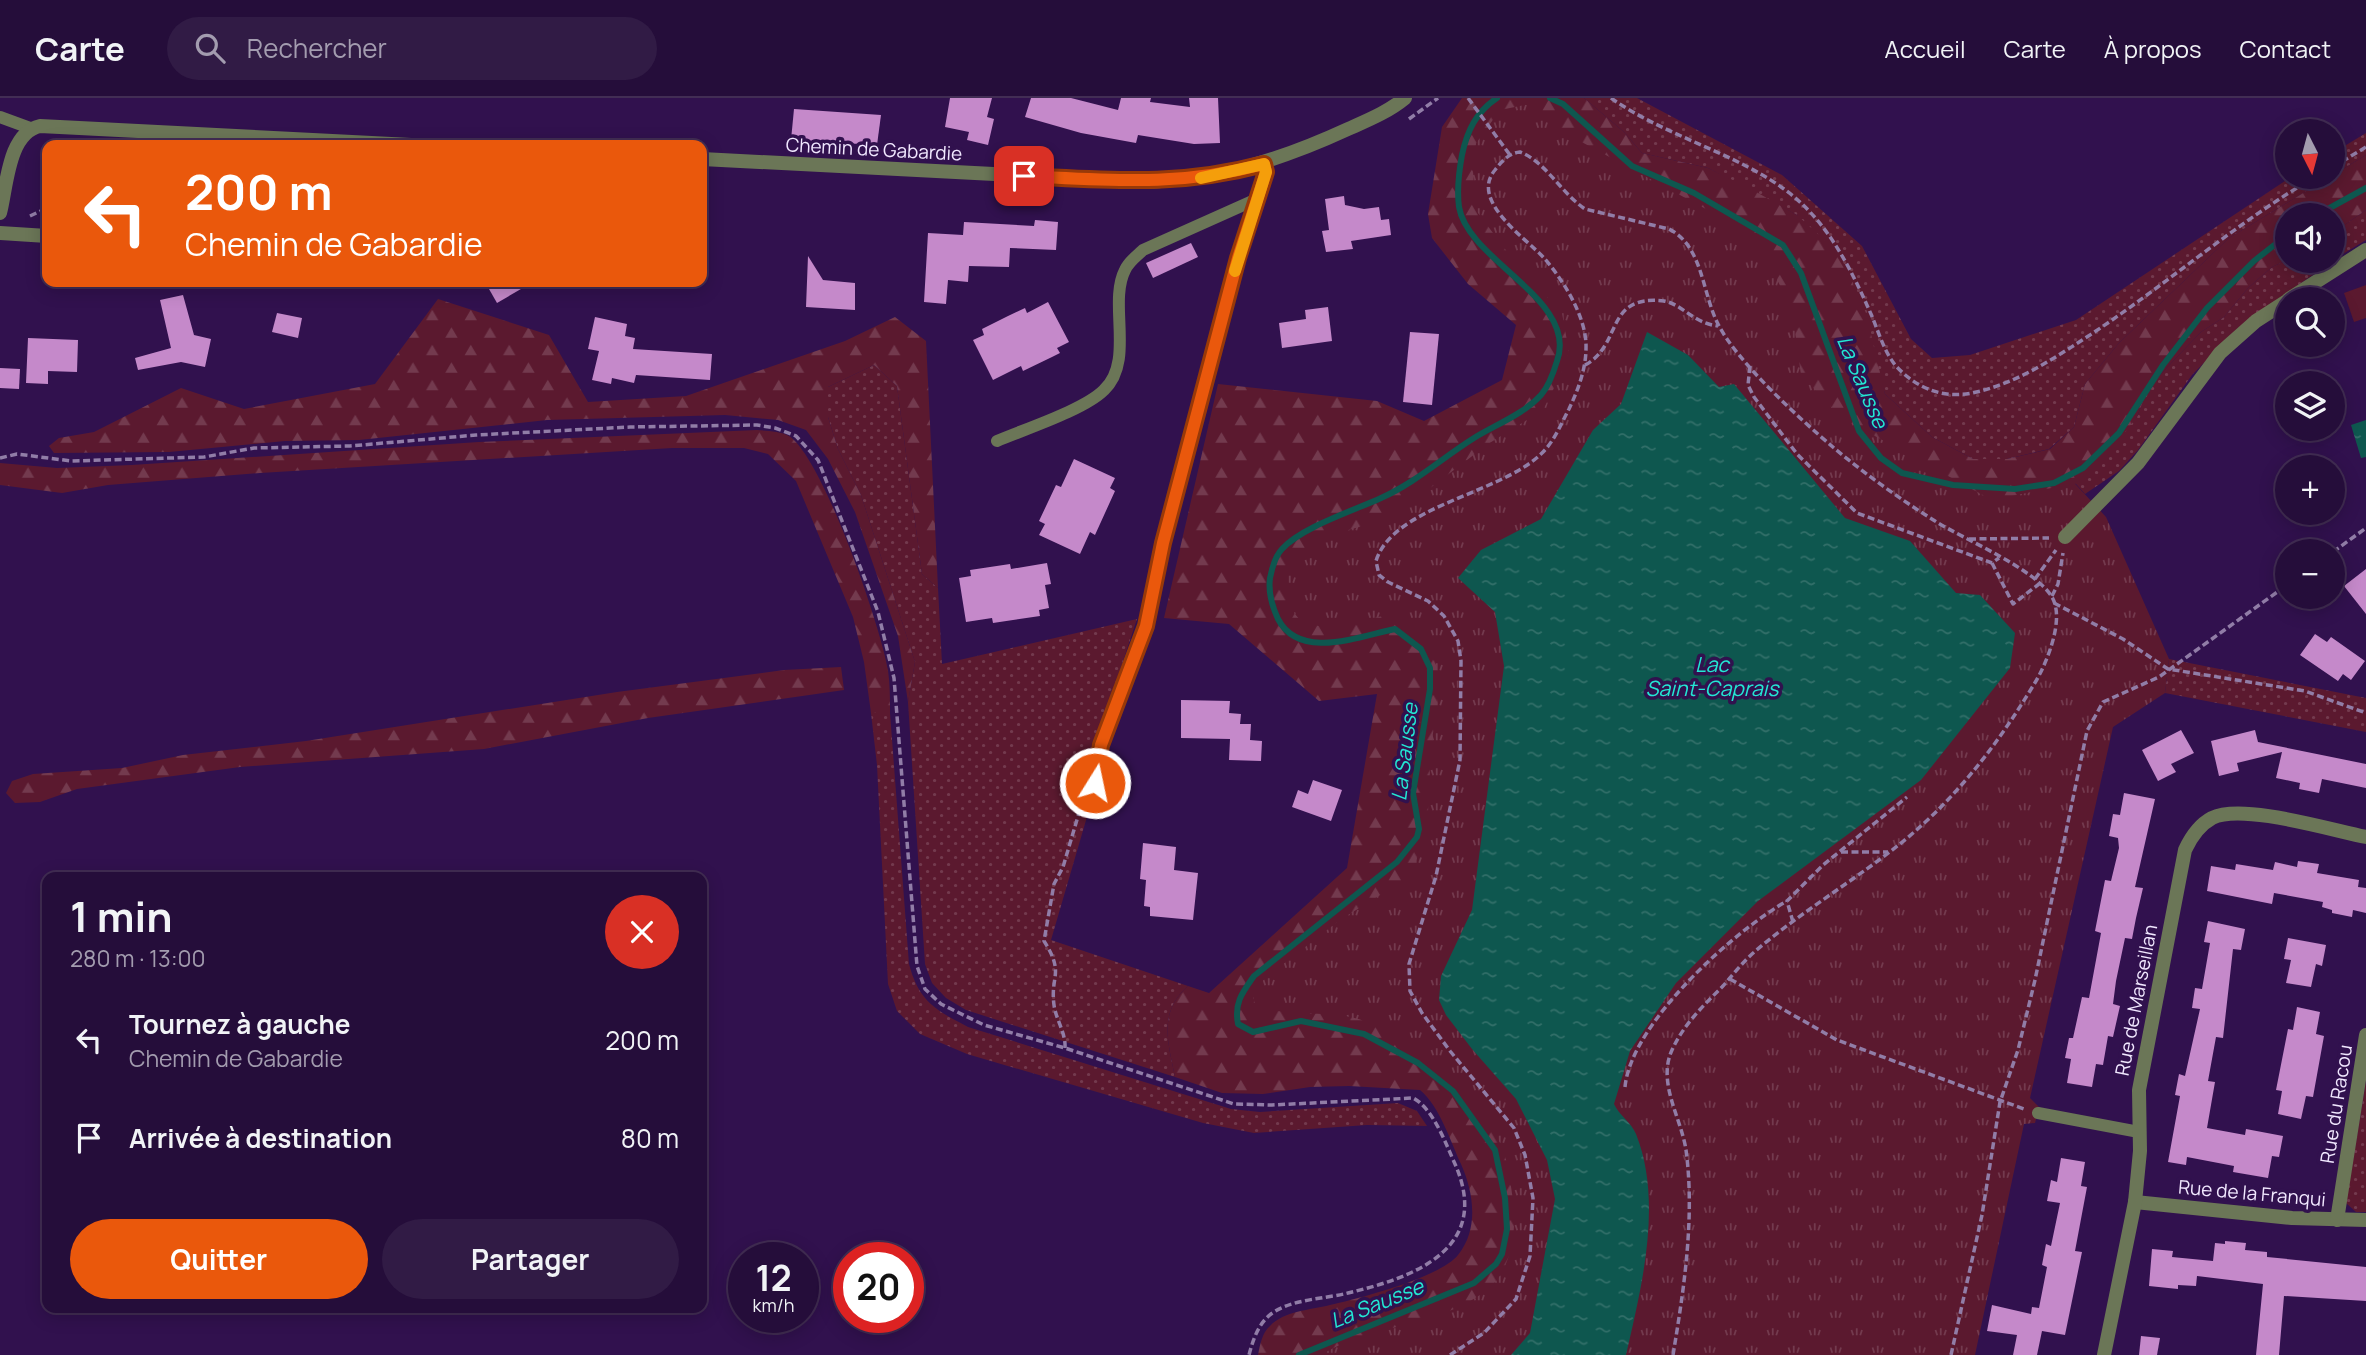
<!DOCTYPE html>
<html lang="fr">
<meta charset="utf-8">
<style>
body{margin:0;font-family:Manrope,sans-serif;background:#311b45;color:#f1f3f6;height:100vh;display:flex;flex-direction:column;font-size:26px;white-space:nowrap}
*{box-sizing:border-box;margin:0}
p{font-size:23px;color:#a39caf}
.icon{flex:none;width:38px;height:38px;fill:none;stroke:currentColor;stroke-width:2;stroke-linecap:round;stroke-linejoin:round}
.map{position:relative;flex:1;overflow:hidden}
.sheet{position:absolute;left:42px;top:774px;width:665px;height:441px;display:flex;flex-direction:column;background:#250d3a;border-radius:14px;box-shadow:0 4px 18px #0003,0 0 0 2px #422d54}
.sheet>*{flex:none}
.banner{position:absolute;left:42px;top:42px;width:665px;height:147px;border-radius:14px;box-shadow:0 4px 18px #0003,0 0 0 2px #422d54;background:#ea580c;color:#fff;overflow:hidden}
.needle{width:46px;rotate:174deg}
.fabs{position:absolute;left:2275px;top:21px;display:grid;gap:14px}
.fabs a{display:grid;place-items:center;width:70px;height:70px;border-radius:50%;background:#250d3a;box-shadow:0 4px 18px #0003,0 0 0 2px #422d54;font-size:35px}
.speed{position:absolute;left:728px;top:1144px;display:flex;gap:14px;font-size:35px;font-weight:700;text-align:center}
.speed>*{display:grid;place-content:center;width:91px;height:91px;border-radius:50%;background:#250d3a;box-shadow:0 4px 18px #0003,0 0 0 2px #422d54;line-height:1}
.speed small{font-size:18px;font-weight:400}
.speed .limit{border:10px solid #d22;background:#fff;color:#111}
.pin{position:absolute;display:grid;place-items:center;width:60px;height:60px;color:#fff;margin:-30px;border-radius:14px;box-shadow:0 4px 10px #0006}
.me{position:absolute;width:77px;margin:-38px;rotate:10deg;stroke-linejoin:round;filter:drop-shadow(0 0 5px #0008)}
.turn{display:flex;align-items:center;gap:24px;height:147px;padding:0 28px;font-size:32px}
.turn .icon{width:91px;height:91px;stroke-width:2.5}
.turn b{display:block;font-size:49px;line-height:60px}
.round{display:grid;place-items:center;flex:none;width:74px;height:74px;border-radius:37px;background:#311b45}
.head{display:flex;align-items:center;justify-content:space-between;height:119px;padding:0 28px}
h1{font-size:42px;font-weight:700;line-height:52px}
.primary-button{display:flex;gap:14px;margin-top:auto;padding:14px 28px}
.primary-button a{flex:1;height:80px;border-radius:42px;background:#ea580c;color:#fff;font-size:28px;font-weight:700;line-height:80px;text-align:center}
.primary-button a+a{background:#311b45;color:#f1f3f6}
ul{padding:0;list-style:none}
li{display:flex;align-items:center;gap:21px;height:98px;padding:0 28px}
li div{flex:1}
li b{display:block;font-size:26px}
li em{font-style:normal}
header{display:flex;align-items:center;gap:42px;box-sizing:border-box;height:98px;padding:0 35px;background:#250d3a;border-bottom:2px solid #422d54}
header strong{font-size:33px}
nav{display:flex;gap:38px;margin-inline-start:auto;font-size:24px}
.search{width:490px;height:63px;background:#311b45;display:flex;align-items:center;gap:18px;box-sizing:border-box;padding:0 24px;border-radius:38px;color:#a39caf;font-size:26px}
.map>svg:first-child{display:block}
.grass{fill:url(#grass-dots)}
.forest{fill:url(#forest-firs)}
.park{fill:url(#park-tufts)}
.pitch{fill:#5b192f}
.water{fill:url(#water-ripples)}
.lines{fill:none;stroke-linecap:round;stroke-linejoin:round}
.stream{stroke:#0e574f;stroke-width:6}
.building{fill:#c589ca}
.path{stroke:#917da7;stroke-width:3.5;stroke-dasharray:7 3.5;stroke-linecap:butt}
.service{stroke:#6b7657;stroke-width:12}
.minor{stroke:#6b7657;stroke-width:14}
.route-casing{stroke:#983908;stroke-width:18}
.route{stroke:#ea580c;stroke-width:12}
.slow{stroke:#f59e0b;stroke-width:12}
.labels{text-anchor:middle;stroke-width:7;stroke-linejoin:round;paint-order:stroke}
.street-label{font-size:19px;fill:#f1e8ff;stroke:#31114e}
.water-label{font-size:21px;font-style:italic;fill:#23e7d4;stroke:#31114e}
</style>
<header>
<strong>Carte</strong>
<div class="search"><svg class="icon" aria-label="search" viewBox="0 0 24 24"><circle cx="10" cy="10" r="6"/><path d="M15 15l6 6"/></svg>Rechercher</div>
<nav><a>Accueil</a><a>Carte</a><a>À propos</a><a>Contact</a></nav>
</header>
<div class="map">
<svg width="2366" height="1257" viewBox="0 0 2366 1257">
<defs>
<pattern id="grass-dots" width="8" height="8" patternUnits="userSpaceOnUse" patternTransform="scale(1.75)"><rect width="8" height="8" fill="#5b192f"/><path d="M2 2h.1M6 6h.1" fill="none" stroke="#733a4e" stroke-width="1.8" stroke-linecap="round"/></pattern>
<pattern id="forest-firs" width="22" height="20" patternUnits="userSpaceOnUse" patternTransform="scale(1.75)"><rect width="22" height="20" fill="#5b192f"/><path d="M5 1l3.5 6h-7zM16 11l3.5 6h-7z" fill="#733a4e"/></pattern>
<pattern id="park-tufts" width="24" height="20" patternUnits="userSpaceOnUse" patternTransform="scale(1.75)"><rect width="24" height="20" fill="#5b192f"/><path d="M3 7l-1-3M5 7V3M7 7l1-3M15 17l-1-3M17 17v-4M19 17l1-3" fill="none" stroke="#733a4e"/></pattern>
<pattern id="water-ripples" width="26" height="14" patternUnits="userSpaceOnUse" patternTransform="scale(1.75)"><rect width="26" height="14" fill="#0e574f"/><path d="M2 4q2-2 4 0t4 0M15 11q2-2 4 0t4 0" fill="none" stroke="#326f69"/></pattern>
</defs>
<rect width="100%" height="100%" fill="#31114e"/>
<g class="grass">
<path d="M1584,0H1637L1782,77L1862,148L1911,241L1932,260L1970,257L2076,222L2291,79H2330L2229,140L2119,245L2085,286L2074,329L2049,351L2007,361H1973L1932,339L1885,296L1878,273L1797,117L1708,70L1642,55L1624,34Z"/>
<path d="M2366,35V57L2333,77V55Z"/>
<path d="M2366,112V142L2333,162V135Z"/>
<path d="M2287,162L2332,163L2238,230L2192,277L2138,352L2119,373L2085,396L2067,376L2137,319L2148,290L2175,261L2201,234L2224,219L2248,190L2272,169Z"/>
<path d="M874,267L897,288L922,476L938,490L942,566L1137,521L1092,656L1089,712L1051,842L1188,888C1158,914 1168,944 1175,979L966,912L946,900L932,885L925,866L908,604L915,564L861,397L838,351L828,319V289Z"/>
<path d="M2169,561L2366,600V634L2165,595Z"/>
<path d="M871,615H890L909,866C919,904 936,912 968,929L1231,1011L1260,1014L1398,1005L1417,1013L1427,1028L1367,1027L1254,1035L1203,1025L967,956L920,936L897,913L888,886L877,667Z"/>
<path d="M2366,983V1114H2356L2346,1105Z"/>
</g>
<g class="forest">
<path d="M1462,0H1584L1624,34L1642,55L1708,70L1751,91L1797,117L1839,155L1866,215L1885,296L1932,339L1973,361H2007L2050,351L2074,329L2085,286L2119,245L2229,140L2366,57V112L2333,135V117H2287V162L2272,169L2248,190L2224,219L2201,234L2175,261L2148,290L2137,319L2115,347L2090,376L2072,388L1434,955L1507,1032L1522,1159L1468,1211L1340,1257H1258C1260,1247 1262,1235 1270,1228C1284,1213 1310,1212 1330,1207C1358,1201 1441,1179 1458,1157C1479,1131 1474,1095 1461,1066C1450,1042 1440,1009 1420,992L1349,988L1310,989L1263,996L1222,995L1175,979C1168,944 1158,914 1188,888L1209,895L1347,770L1377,596L1319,603L1229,526L1164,520L1218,286L1377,303L1424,323L1502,282L1516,227L1468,186L1432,140L1428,116L1442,29Z"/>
<path d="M438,201L549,237L588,304L686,298L845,243L895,219L926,243L938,490L922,476L897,288L874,267L828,289V319L838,351L861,397L915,564L908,604L898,538L855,414L828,361L806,332L778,322L725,317L547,322L359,342L285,343L169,354L54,355L49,348L59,340L94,334L181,290L244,311L375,286Z"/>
<path d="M757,332C767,333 781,333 789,338C823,360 881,529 888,572C890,586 890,601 890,615H871L864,564L853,519L796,383L768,356L744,350H672L260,375L108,387L62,395L0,387V365L57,370L132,367L479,344Z"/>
<path d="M841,569L844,592L648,620L484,651L240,669L77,691L40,704L15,705L6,695L12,683L33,676L122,670L183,657L306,643L617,594L784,572Z"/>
</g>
<path class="park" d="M1534,5L1565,35L1717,117L1767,161L1792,212L1801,277L1842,320L1992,402L2056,389L2066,376L2106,419L2169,561L2165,595L2113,629L2030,1000L2039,1009L2035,1025L2024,1026L1975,1257H1321C1372,1225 1440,1230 1488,1191C1512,1172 1517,1130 1513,1102C1510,1082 1508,1059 1498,1041C1474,996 1432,966 1391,940C1382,934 1373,926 1364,923C1331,910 1282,922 1255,905L1253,899L1264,881L1340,822L1409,779L1427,736L1431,649L1440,587L1432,546L1410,527L1387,517L1328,531L1300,522L1289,509L1287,476L1327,438L1359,429L1408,407L1488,346L1543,312L1560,278L1569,254L1562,215L1517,167L1475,111L1472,51L1500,12Z"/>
<path class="pitch" d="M2366,187V220L2354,224L2344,195Z"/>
<g class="water">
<path d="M1647,234L1688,257L1719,289L1734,286L1845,420L1910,443L1956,495L1980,497L2015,535L2010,570L1921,682L1758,803L1676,885L1630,953L1614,1006C1619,1017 1631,1024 1636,1036C1663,1104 1642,1187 1626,1257H1511L1530,1235L1555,1101L1547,1062L1516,1001L1472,951L1446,917L1439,902L1441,878L1472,812L1504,568L1495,514L1458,480L1481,452L1541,421L1593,332L1621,306Z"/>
<path d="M2366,322V359L2361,360L2351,327Z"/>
</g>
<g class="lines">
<g class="stream">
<path d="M1550,0L1563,6L1632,68L1694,95L1783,147L1801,175L1859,333L1881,360L1902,375L1953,387L2015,391L2054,385L2083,370L2119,335L2163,267L2207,210L2254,163L2287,137"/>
<path d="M2317,117L2366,90"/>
<path d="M1299,1257L1474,1185L1496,1166L1502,1156L1507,1131L1505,1100L1495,1052L1453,993L1418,965L1364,936L1301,923L1253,934L1238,926C1234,905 1242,895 1254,878L1397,764L1417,739L1419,731L1413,695L1430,591V570L1421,551L1395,531C1360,538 1300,563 1278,521C1272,508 1268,495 1270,480C1272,470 1275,458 1282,451C1302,429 1353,413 1381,400C1415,385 1442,360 1474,340C1495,327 1524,316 1541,297C1548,289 1554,273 1557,263C1579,202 1468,163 1459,109C1457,93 1459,73 1462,57C1467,33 1476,14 1497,0"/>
</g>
</g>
<g class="building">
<path d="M950,0H992L987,19L994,21L988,47L967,42L969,34L945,29Z"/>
<path d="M1031,0H1071L1118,12L1121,0H1151L1150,4L1190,9L1189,0H1218L1220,45L1194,46L1138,37L1136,45L1081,35L1025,19Z"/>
<path d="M794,11L881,17L877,47L791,42Z"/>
<path d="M1344,98L1345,107L1364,111L1379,109L1381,122L1389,121L1391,137L1351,143L1353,151L1326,154L1322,133L1329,132L1325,101Z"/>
<path d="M1035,122L1058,124L1056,152L1010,150L1009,169L969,168L968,184L948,182L946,206L924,204L928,135L963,137L964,124L1034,128Z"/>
<path d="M1191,145L1198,159L1153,180L1146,165Z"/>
<path d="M808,158L823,182L855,185V212L806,209Z"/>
<path d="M500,184H533L497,205L489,191Z"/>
<path d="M183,197L194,237L211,241L205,269L181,264L138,272L135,260L171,250L160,202Z"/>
<path d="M1048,204L1069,244L1057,250L1060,255L1052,259L1023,273L1021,268L993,282L973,242L984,237L982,231L1008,218L1025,210L1027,215Z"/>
<path d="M1328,209L1332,243L1282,250L1279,225L1306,221L1305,212Z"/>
<path d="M277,215L302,220L298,240L272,234Z"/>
<path d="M595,219L627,226L625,238L635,240L633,251L712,256L710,282L636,277L634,285L612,280L611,286L592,282L599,253L588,251Z"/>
<path d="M1410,234L1439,236L1432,307L1403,304Z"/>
<path d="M28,240L78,242L77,274L48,273V286L26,285Z"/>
<path d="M0,270L20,271L19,291L0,290Z"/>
<path d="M1074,361L1115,380L1110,390L1115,393L1095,437L1090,434L1080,456L1039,437L1045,426L1039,423L1056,387L1061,389Z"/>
<path d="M1047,465L1051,486L1045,487L1049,510L1039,512L1040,518L993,525L992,520L966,524L959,480L971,478L970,472L1010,466L1011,471Z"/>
<path d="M2366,471V516L2344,488Z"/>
<path d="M2315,536L2327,544L2331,539L2365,563L2351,582L2343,576L2338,583L2300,557Z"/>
<path d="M1181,602L1230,603L1229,615L1241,616L1240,626H1251L1250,642L1262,643L1261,663L1229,662L1230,641L1181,640Z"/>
<path d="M2181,632L2194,655L2171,666L2176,674L2158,683L2142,652Z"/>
<path d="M2255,632L2258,644L2366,666V690L2322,681L2319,695L2299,691L2300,685L2276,680L2282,654L2237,665L2239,673L2219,678L2211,643Z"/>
<path d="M1313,682L1342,692L1331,723L1292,709L1298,692L1308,696Z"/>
<path d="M2124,695L2155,701L2135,789L2143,790L2136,820L2132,841L2125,840L2116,883L2113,906L2120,908L2113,939L2108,938L2103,967L2096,966L2092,989L2067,985L2071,961L2065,960L2069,940H2073L2082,899L2089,900L2101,835L2095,833L2105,782L2111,783L2119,750L2118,740L2109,738L2113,716L2120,717Z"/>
<path d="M1143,745L1176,749L1174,772L1198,775L1193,822L1150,818V809L1144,808L1146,782L1140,781Z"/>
<path d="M2298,763L2319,766L2317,775L2359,782L2358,789L2366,790V815L2353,812L2352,819L2332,815V812L2322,809L2323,804L2274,795L2272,806L2207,793L2211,768L2235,772L2236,766L2273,772L2275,764L2297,769Z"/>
<path d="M2208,823L2245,831L2241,852L2233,851L2223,940L2216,939L2208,983L2215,984L2207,1030L2245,1037L2246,1031L2283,1038L2279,1059L2272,1058L2268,1080L2233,1074L2234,1068L2187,1059L2186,1067L2168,1064L2180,998L2175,997L2179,976L2185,978L2200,911L2192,910L2195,890L2202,891L2210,845L2204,844Z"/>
<path d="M2288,840L2326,847L2322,868L2316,866L2311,889L2286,885L2291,862L2284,861Z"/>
<path d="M2297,909L2320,914L2316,936L2324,938L2313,999L2306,998L2301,1021L2278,1016L2282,993L2276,992L2288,931L2293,932Z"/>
<path d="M2061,1060L2085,1064L2081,1088L2087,1089L2075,1153L2082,1154L2065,1237L2042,1233L2037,1257H2013L2017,1237L1987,1233L1992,1207L2031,1216L2032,1209L2039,1210L2047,1169L2042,1167L2046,1146L2051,1148L2060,1105L2047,1103L2051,1082L2057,1084Z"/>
<path d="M2225,1143L2246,1145L2245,1152L2267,1154V1159L2366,1169V1203L2284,1198L2279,1257H2256L2263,1186L2197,1178L2196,1188L2178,1187V1191L2149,1188L2152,1151L2173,1153L2172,1159L2213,1163L2215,1145L2225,1146Z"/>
<path d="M2141,1238L2160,1240L2157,1257H2139Z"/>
</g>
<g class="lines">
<g class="path">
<path d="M1468,0L1510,57"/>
<path d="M1611,0C1663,37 1735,55 1784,91C1827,122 1850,169 1871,216C1878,232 1884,254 1896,268C1916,290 1943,301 1972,295C2016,286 2053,261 2090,237C2167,186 2236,125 2315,79"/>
<path d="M1409,21L1438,0"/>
<path d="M2333,69L2366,49"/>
<path d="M30,118L47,110"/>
<path d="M1585,267C1623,247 1604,196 1664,203C1682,206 1693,225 1718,228"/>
<path d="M1750,268L1748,287L1754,299L1797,356L1857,415L1992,465L1999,460"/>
<path d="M0,360L17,356L71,363L204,359L254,350L350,348L476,337L630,329L757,327L775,330L796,338L818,362L878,514L894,580L917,868L925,891L941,906L984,927L1065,950L1234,1006L1272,1007L1413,1000C1433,1010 1446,1046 1455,1066C1492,1150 1416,1179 1348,1195C1324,1201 1291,1201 1271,1216C1258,1226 1253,1242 1249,1257"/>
<path d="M1969,441L2049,440"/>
<path d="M2333,454L2366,430"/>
<path d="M1992,465L2013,506L2039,486"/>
<path d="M2035,481L2056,452"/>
<path d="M2052,498L2058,486L2063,455"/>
<path d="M2054,505L2123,541L2168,571L2305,593L2366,615"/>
<path d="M1841,754H1888"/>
<path d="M1793,824L1787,803L1823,767L1907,699"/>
<path d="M1730,881L1837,942L2024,1011"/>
<path d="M1065,950C1066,935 1056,922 1054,907C1050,877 1065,876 1044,843L1054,786L1063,769L1084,698"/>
<path d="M1625,989C1631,925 1734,833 1787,803"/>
<path d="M1450,1257L1484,1235L1516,1201L1530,1158L1533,1100L1525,1057L1514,1030L1450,953L1422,915L1410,893L1409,866L1436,778L1460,662L1461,563L1458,543L1444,518L1428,503L1388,484L1379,477L1376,463C1393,408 1500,396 1541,356C1554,344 1561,326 1569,311C1578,292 1586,271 1586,250C1587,220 1564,183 1544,160C1527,141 1469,103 1495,72C1502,63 1509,55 1520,54C1546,64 1561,95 1585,111L1669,131C1703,148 1702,195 1718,226C1737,264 1800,321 1834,350C1865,376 1900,401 1935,423C1965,442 2034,470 2052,499C2065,521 2047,564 2036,583C2000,643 1960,696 1906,741C1856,782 1800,814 1752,856C1741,866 1732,878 1722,889C1703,908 1684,926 1672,952C1657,985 1681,1019 1686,1052C1695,1119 1684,1191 1673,1257"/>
<path d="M1951,1257L1982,1117L2000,1004L2018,952L2035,882L2087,633L2103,604L2159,579L2287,487"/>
</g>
<g class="service">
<path d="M0,19L30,30"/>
<path d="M997,343C1025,331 1084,312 1104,292C1135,263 1108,205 1125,172C1129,163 1137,158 1143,152L1257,101"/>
<path d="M1095,685L1101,647L1146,528L1163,445L1238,160L1266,74L1264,66"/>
<path d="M2038,1015L2139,1034"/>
</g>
<g class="minor">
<path d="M702,61L1148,84C1220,81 1283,61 1348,31C1368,22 1388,14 1405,0"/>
<path d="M0,115C7,88 8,35 40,28L411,47"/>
<path d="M0,135L47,138"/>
<path d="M2289,201L2366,152"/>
<path d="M2065,439L2138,365L2220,255L2256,223L2287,203"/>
<path d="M2135,1104L2292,1120L2366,1122"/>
<path d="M2337,1122L2366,937"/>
<path d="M2104,1257L2135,1104L2140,1053L2139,992L2185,752C2191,739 2199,727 2212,720C2242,705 2331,732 2366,739"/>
</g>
</g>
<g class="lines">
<defs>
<path id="route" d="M1024,78C1111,82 1178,89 1264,66L1266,74L1238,160L1163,445L1146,528L1101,647L1095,685"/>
</defs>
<use href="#route" class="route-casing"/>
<use href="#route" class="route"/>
<path class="slow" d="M1201,80L1264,66L1266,74L1235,173"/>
</g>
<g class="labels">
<g class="street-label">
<text transform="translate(874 51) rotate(3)" y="7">Chemin de Gabardie</text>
<text transform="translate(2136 902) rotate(-79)" y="7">Rue de Marseillan</text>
<text transform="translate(2336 1006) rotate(-81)" y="7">Rue du Racou</text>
<text transform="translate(2252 1095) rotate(5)" y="7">Rue de la Franqui</text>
</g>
<g class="water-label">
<text transform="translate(1862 284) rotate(67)" y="7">La Sausse</text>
<text x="1712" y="574">Lac<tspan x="1712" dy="24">Saint-Caprais</tspan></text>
<text transform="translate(1405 654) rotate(-83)" y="7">La Sausse</text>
<text transform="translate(1377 1206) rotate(-22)" y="7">La Sausse</text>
</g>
</g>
</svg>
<div class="fabs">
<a><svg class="needle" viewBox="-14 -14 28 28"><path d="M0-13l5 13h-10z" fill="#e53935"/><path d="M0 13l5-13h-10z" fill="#a39caf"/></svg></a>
<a><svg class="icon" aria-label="sound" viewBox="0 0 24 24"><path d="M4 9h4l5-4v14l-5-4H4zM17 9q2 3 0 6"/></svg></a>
<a><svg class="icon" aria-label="search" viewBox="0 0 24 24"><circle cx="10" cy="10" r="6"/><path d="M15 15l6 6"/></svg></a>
<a><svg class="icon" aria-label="layers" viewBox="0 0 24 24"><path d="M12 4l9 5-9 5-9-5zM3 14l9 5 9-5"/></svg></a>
<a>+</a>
<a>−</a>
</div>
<div class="speed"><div>12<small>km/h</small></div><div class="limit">20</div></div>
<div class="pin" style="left:1024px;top:78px;background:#d93025"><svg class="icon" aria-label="arrive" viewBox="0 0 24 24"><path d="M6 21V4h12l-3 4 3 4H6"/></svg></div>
<svg class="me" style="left:1095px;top:685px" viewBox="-20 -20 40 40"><circle r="17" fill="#ea580c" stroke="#fff" stroke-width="3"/><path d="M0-11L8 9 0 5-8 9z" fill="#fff"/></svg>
<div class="banner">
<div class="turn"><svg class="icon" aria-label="left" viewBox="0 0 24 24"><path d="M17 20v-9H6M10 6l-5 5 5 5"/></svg><div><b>200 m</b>Chemin de Gabardie</div></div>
</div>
<section class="sheet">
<div class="head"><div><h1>1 min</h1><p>280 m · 13:00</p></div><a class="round" style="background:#d93025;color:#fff"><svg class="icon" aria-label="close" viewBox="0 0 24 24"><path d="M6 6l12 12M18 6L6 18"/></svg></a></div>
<ul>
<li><svg class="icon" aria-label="left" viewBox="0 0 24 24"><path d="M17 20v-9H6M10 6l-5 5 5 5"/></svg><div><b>Tournez à gauche</b><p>Chemin de Gabardie</p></div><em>200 m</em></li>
<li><svg class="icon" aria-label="arrive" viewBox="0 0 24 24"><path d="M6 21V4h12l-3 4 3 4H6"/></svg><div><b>Arrivée à destination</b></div><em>80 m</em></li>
</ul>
<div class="primary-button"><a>Quitter</a><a>Partager</a></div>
</section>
</div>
